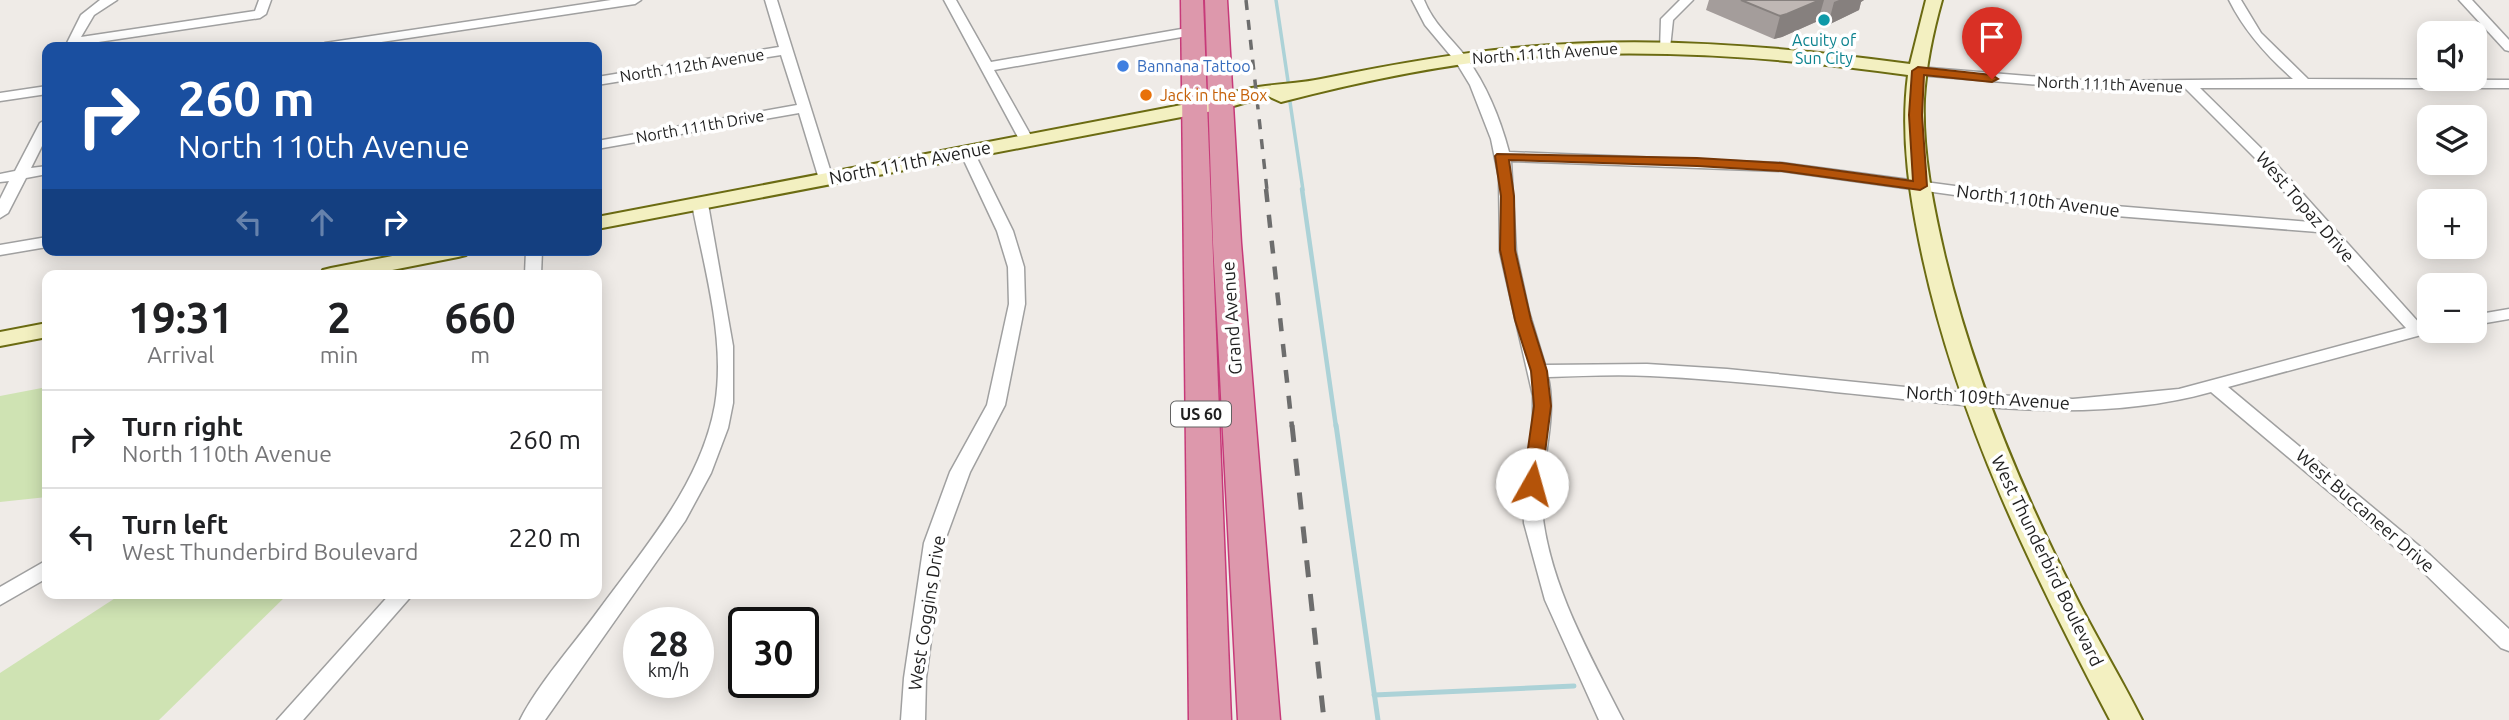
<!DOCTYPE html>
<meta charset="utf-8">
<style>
body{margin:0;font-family:Ubuntu,sans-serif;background:#f6f6f6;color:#202124;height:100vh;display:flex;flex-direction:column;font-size:26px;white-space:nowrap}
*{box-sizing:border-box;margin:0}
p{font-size:23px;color:#757577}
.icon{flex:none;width:38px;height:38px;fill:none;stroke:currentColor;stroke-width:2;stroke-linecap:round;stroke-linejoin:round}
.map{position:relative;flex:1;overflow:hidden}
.details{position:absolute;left:42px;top:270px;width:560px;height:329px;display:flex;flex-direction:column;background:#fff;border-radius:14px;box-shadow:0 4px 18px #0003}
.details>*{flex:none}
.banner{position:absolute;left:42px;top:42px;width:560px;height:214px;border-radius:14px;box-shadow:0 4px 18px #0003;background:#1a4fa0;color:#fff;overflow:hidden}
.fabs{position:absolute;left:2417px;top:21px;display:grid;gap:14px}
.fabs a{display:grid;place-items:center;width:70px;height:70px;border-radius:14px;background:#fff;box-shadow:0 4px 18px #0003;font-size:35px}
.speed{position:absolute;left:623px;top:607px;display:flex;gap:14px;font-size:35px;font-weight:700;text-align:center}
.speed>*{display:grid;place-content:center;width:91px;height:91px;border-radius:50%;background:#fff;box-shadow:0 4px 18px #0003;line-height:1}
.speed small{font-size:18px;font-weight:400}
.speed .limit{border:4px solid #111;border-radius:10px;background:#fff;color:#111}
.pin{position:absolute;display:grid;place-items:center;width:60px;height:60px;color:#fff;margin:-72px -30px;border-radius:50% 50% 50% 0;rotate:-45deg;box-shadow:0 0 7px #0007}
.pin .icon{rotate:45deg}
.me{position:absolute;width:77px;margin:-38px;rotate:7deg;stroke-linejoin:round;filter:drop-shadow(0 0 5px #0008)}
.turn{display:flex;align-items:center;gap:24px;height:147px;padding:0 21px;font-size:32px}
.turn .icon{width:91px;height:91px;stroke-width:2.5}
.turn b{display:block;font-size:49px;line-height:60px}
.lanes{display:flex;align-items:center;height:66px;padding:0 21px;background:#0003;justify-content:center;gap:35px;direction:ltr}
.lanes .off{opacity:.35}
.eta{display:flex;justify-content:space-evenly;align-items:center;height:119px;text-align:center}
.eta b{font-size:42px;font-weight:700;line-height:49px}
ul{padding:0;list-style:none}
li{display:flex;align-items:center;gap:21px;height:98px;padding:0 21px;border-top:2px solid #e0e0e0}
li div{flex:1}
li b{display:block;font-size:26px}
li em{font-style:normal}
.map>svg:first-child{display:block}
.grass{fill:#cfe3b3}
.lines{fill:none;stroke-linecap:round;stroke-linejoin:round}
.stream-far2{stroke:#acd2d7;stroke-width:3.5}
.stream-far1{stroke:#acd2d7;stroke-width:4.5}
.stream{stroke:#acd2d7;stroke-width:5}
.street-casing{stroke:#a0a0a0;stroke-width:3}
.secondary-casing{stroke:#6b6b12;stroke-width:4}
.highway-casing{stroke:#c73a79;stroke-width:3}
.street{fill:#fff;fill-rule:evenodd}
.secondary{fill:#f3f0c1;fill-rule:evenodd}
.highway{fill:#dd98ac;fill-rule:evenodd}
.rail-far2{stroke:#6d6d6d;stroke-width:3.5;stroke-dasharray:10 10;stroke-linecap:butt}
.rail-far1{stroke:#6d6d6d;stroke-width:4.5;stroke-dasharray:13 13;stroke-linecap:butt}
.rail{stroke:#6d6d6d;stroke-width:5;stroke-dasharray:17 17;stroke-linecap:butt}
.wall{fill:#a49d9b}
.shaded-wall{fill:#86807e}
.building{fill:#bfb7b4;stroke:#86807e;stroke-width:2}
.route{fill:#b45309;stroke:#753606;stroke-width:2}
.culture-dot{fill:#0f9aa8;stroke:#fff;stroke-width:2.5}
.shop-dot{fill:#3f7fe0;stroke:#fff;stroke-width:2.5}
.food-dot{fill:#e8710a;stroke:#fff;stroke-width:2.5}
.labels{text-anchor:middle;stroke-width:7;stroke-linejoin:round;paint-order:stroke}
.far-culture-label{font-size:16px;fill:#0d838f;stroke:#fff}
.far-street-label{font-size:16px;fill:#1f1f1f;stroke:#fff}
.far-shop-label{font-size:16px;fill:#366cbe;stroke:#fff;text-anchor:start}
.far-food-label{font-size:16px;fill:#c56008;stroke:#fff;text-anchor:start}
.shield{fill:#fff;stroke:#626262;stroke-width:2}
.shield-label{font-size:16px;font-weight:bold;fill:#1f1f1f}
.street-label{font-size:18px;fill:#1f1f1f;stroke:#fff}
</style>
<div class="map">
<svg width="2509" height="720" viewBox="0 0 2509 720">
<rect width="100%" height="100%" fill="#efebe7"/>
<g class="grass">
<path d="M47,387V497L0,502V396Z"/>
<path d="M123,593H289L159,720H0V673Z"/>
</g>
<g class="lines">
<g class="stream-far2">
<path d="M1276,0L1288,81"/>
<path d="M1290,102L1303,190"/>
</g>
<path class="stream-far1" d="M1302,189L1336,427"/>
<g class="stream">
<path d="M1336,425L1378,720"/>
<path d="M1374,695L1574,686"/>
</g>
<defs>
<g id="street">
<path d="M100,0H117L94,15L81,37L255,11L259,0H271L266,14L260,18L65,47L81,15Z"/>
<path d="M611,0H641L635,4L348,47H319L325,43Z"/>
<path d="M765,0H777L833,179L831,182H821L819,179L799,113L597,149V141L797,105L781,55L597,85V77L779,47Z"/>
<path d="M944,0H956L991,62L1193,27L1199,31L1193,35L994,70L1034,141L1027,145L1020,141Z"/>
<path d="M1412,0H1424C1433,23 1451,38 1466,57C1487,86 1500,118 1509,152L1782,163L2091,204L2310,222L2259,162L2185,88L2091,89L1918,75L1911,71L1918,67L2091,81L2293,79C2267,56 2245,32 2229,0H2241L2261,33L2308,79L2509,80V88H2200L2269,156L2421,325L2429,323V331H2436L2228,387L2430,555L2509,629V651L2501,648L2416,565L2211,392C2090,426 1959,404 1835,392C1774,385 1712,379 1650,376C1616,374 1582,376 1548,377C1558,422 1539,465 1542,510C1549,584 1590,655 1623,720H1599L1545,600L1524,523L1523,494L1533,422V396L1500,252L1499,178L1491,139L1470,85L1456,62L1425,25ZM1511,161L1782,171L2091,214L2318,232L2406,328L2179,389L2073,399L1975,394L1727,369L1647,364L1545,365L1529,312L1516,252Z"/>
<path d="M1680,0H1693L1673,20L1670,48L1668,51H1660L1661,19Z"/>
<path d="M2459,0H2472L2509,40V51L2505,50Z"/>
<path d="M47,86V94L0,101V93Z"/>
<path d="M47,119V136L31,168L47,166V174L26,178L8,213L0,218V199L9,181L0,182V174L15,171L40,123Z"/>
<path d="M967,148L974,152L1013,231L1024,267L1025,304L1005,405L970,472L944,543L926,678L925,720H901L904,678L924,543L950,472L987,405L1009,304L1008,267L997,231L960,152Z"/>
<path d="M700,199L708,204L733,346V403L728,428L711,473L685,521L545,720H520C538,684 574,644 598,611C644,548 701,484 715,405C726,339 704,268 692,204Z"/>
<path d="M47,237V247L0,255V245Z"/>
<path d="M526,250H542L541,275H525Z"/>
<path d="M2509,309V319L2474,325V315Z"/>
<path d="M47,560V578L0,605V587Z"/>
<path d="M391,593H414L303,720H277Z"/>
</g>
<g id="secondary">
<path d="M1926,0H1942C1933,32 1926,65 1924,99C1922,152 1933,205 1945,257C1974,378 2022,492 2079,603C2099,642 2122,680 2142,720H2110C2032,572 1959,423 1923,259C1910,199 1900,137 1908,75C1778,57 1647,47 1516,58C1436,65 1358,82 1281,102L1268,96L1223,109L597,229V217L1218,98C1251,83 1286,86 1321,79C1385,66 1449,54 1514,48C1646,35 1779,46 1910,64Z"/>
<path d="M423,250H469L466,255L458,257L367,275H320L323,270L331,268Z"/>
<path d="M47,323V337L0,346V332Z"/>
</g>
<g id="highway">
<path d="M1181,0H1203L1231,720H1189Z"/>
<path d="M1205,0H1227L1241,243L1280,720H1238L1213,243Z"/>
</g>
</defs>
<use href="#street" class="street-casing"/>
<use href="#secondary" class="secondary-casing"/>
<use href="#highway" class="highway-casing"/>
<use href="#street" class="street"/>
<use href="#secondary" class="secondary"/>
<use href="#highway" class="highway"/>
<path class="rail-far2" d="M1246,0L1267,190"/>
<path class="rail-far1" d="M1266,189L1292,427"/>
<path class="rail" d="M1292,425L1324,720"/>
</g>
<path class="wall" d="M1709,0H1864L1861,2L1859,10L1828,25L1818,21L1782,37L1774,39L1706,10Z"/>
<g class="shaded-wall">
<path d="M1820,0H1824L1818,21L1782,37L1774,39L1780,16Z"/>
<path d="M1839,0H1864L1861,2L1859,10L1828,25L1834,2Z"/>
</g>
<path class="building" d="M1741,0H1820L1787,14L1780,16Z"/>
<path class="route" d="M1918,67L1992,75L1998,79L1992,82L1924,75L1922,115L1927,186L1920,190L1782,171L1697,166L1509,160L1514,196L1515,250L1531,320L1547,371L1551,406L1541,484L1532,490L1526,489L1523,484L1534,406L1531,371L1515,320L1500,250L1501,196L1495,156L1497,154L1697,158L1782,163L1913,181L1909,115L1912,71Z"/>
<circle class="culture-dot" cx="1824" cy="20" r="7"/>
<circle class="shop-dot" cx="1123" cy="66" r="7"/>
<circle class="food-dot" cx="1146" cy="95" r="7"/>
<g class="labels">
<g class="far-culture-label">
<text x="1824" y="46">Acuity of<tspan x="1824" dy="18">Sun City</tspan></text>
</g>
<g class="far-street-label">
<text transform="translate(1545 53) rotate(-4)" y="6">North 111th Avenue</text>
<text transform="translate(692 65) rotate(-9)" y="6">North 112th Avenue</text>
<text transform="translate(2110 84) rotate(2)" y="6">North 111th Avenue</text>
<text transform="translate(700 126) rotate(-10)" y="6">North 111th Drive</text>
</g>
<g class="far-shop-label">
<text x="1137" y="72">Bannana Tattoo</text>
</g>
<g class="far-food-label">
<text x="1160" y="101">Jack in the Box</text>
</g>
<rect class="shield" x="1171" y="401.5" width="60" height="25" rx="5"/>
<g class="shield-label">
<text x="1201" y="420">US 60</text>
</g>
<g class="street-label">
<text transform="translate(910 163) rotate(-11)" y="6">North 111th Avenue</text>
<text transform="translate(2038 201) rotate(7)" y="6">North 110th Avenue</text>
<text transform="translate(2305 207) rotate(49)" y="6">West Topaz Drive</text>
<text transform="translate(1232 318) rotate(-94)" y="6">Grand Avenue</text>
<text transform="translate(1988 398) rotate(4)" y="6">North 109th Avenue</text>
<text transform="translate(2365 511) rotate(41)" y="6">West Buccaneer Drive</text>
<text transform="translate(2047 561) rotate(64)" y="6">West Thunderbird Boulevard</text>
<text transform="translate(927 613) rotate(-81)" y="6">West Coggins Drive</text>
</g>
</g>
</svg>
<div class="fabs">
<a><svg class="icon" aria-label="sound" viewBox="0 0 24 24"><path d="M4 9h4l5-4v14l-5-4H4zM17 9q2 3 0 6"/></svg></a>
<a><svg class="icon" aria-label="layers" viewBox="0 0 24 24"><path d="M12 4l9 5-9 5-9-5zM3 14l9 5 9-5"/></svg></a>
<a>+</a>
<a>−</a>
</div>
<div class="speed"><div>28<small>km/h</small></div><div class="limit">30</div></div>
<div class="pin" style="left:1992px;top:79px;background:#d93025"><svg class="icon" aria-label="arrive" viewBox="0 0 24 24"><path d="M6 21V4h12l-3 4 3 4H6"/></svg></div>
<svg class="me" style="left:1532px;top:484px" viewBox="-20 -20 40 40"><circle r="19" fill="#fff"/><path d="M0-13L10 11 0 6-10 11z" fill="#b45309"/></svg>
<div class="banner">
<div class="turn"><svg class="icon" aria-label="right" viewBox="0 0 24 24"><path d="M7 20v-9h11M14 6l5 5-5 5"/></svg><div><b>260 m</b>North 110th Avenue</div></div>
<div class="lanes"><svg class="icon off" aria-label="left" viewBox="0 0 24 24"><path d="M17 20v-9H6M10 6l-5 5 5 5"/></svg><svg class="icon off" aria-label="ahead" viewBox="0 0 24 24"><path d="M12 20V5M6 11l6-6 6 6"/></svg><svg class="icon" aria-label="right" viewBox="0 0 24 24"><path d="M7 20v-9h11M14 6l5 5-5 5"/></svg></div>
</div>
<section class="details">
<div class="eta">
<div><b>19:31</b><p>Arrival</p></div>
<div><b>2</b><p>min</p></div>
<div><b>660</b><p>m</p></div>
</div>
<ul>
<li><svg class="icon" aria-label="right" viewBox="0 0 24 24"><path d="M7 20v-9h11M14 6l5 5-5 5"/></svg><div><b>Turn right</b><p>North 110th Avenue</p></div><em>260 m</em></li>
<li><svg class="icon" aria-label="left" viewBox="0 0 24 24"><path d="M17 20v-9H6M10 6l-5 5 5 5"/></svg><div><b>Turn left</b><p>West Thunderbird Boulevard</p></div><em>220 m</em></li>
</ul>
</section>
</div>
